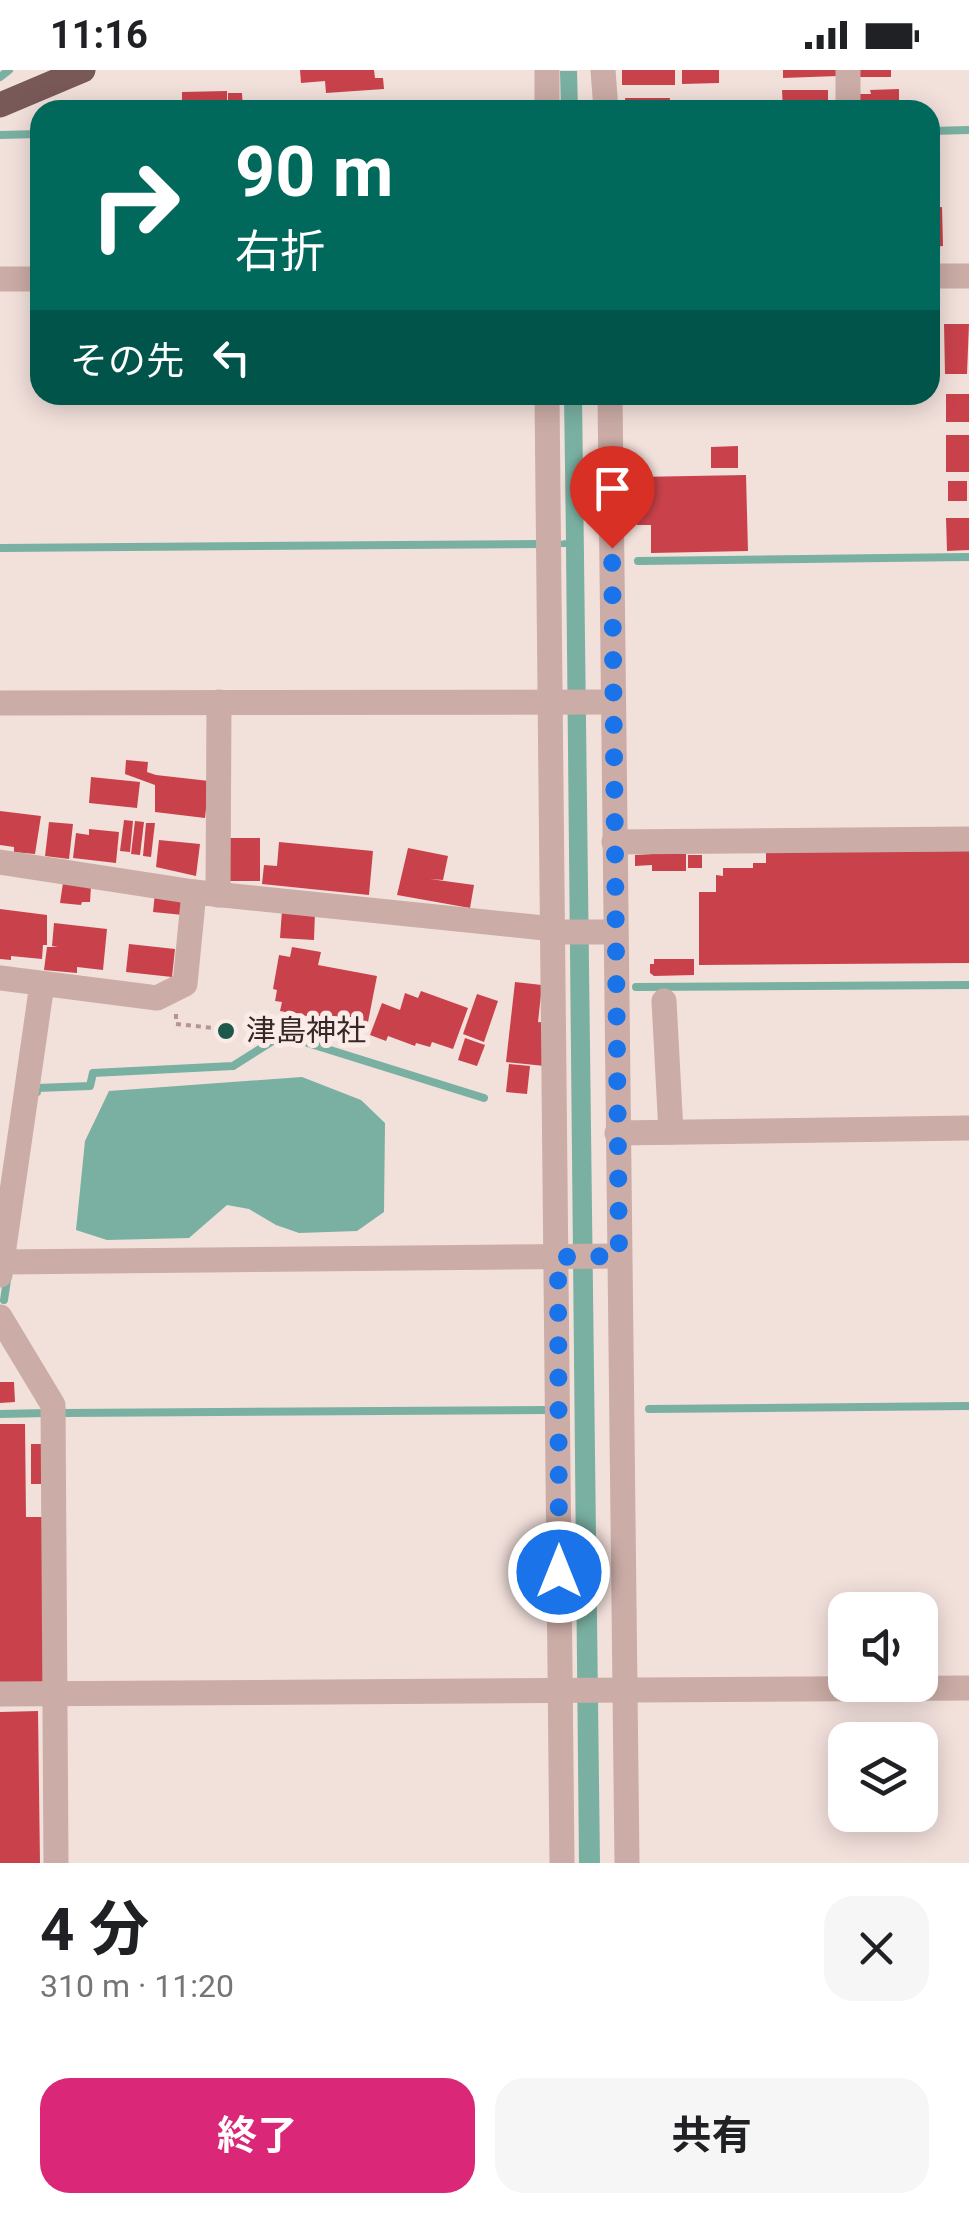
<!DOCTYPE html>
<html lang="ja">
<meta charset="utf-8">
<style>
body{margin:0;font-family:Roboto,"Noto Sans JP",sans-serif;background:#f6f6f6;color:#202124;height:100vh;display:flex;flex-direction:column;font-size:38px;white-space:nowrap}
*{box-sizing:border-box;margin:0}
p{font-size:32px;color:#757577}
.icon{flex:none;width:55px;height:55px;fill:none;stroke:currentColor;stroke-width:2;stroke-linecap:round;stroke-linejoin:round}
.map{position:relative;height:1793px;overflow:hidden}
.details{display:flex;flex-direction:column;background:#fff;flex:1}
.details>*{flex:none}
.guide{position:absolute;left:30px;top:30px;width:910px;height:305px;border-radius:30px;box-shadow:0 5px 25px #0003;background:#00695c;color:#fff;overflow:hidden}
.buttons{position:absolute;left:828px;top:1522px;display:grid;gap:20px}
.buttons a{display:grid;place-items:center;width:110px;height:110px;border-radius:20px;background:#fff;box-shadow:0 5px 25px #0003;font-size:50px}
.pin{position:absolute;display:grid;place-items:center;width:85px;height:85px;color:#fff;margin:-102px -42px;border-radius:50% 50% 50% 0;rotate:-45deg;box-shadow:0 0 10px #0007}
.pin .icon{rotate:45deg}
.me{position:absolute;width:110px;margin:-55px;rotate:0deg;stroke-linejoin:round;filter:drop-shadow(0 0 8px #0008)}
.turn{display:flex;align-items:center;gap:35px;height:210px;padding:0 40px;font-size:45px}
.turn .icon{width:130px;height:130px;stroke-width:2.5}
.turn b{display:block;font-size:70px;line-height:85px}
.then{display:flex;align-items:center;height:95px;padding:0 40px;background:#0003;gap:20px;font-size:38px}
.round{display:grid;place-items:center;flex:none;width:105px;height:105px;border-radius:30px;background:#f6f6f6}
.overview{display:flex;align-items:center;justify-content:space-between;height:170px;padding:0 40px}
h1{font-size:60px;font-weight:700;line-height:75px}
.action{display:flex;gap:20px;margin-top:auto;padding:20px 40px}
.action a{flex:1;height:115px;border-radius:30px;background:#db2777;color:#fff;font-size:40px;font-weight:700;line-height:115px;text-align:center}
.action a+a{background:#f6f6f6;color:#202124}
.status{display:flex;justify-content:space-between;align-items:center;height:70px;padding:0 50px;background:#fff;direction:ltr}
.status svg{height:28px;fill:currentColor}
.map>svg:first-child{display:block}
.water{fill:#79b0a1}
.lines{fill:none;stroke-linecap:round;stroke-linejoin:round}
.stream{stroke:#79b0a1;stroke-width:8}
.building{fill:#c9424b}
.path{stroke:#b69590;stroke-width:4;stroke-dasharray:5 5;stroke-linecap:butt}
.minor{stroke:#cbaca6;stroke-width:25}
.major{stroke:#795958;stroke-width:25}
.route{stroke:#1a73e8;stroke-width:18;stroke-dasharray:0 32.4}
.poi-dot{fill:#1c594a;stroke:#faebe7;stroke-width:4}
.labels{text-anchor:middle;stroke-width:10;stroke-linejoin:round;paint-order:stroke}
.poi-label{font-size:30px;fill:#372727;stroke:#faebe7;text-anchor:start}
</style>
<div class="status"><b>11:16</b><svg viewBox="0 0 49 12"><path d="M0 12V9h3v3zM5 12V6h3v6zM10 12V3h3v9zM15 12V0h3v12zM26 1h20v11H26zM47 4h2v5h-2z"/></svg></div>
<div class="map">
<svg width="969" height="1793" viewBox="0 0 969 1793">
<rect width="100%" height="100%" fill="#f2e0db"/>
<g class="water">
<path d="M560,1H577L578,40H561Z"/>
<path d="M564,325H582L600,1793H579L566,477H560V471L566,470Z"/>
<path d="M302,1007L361,1030L385,1053L384,1142L357,1161L299,1163L276,1155L249,1139L227,1135L189,1168L107,1170L76,1160L85,1071L109,1021Z"/>
</g>
<g class="lines">
<g class="stream">
<path d="M0,7L9,0"/>
<path d="M930,61L969,60"/>
<path d="M0,65L40,64"/>
<path d="M0,478L540,474"/>
<path d="M638,491L969,487"/>
<path d="M636,917L969,915"/>
<path d="M37,1022V1018L90,1016L93,1003L233,996L282,965L484,1028"/>
<path d="M4,1230L7,1210"/>
<path d="M649,1339L969,1336"/>
<path d="M64,1343L548,1340"/>
<path d="M0,1344L47,1343"/>
</g>
</g>
<g class="building">
<path d="M300,0H374L375,8H383L384,19L326,23L325,11L301,13Z"/>
<rect x="622" y="0" width="53" height="15"/>
<path d="M682,0H719V13L682,14Z"/>
<path d="M783,0H838V6L783,8Z"/>
<rect x="857" y="0" width="34" height="7"/>
<path d="M899,19V40H858V24H871L870,20Z"/>
<path d="M782,20H828V40H783Z"/>
<path d="M227,21V40H182V22Z"/>
<path d="M228,23H242L243,40H228Z"/>
<path d="M625,28H670L669,35L677,34L678,40H626Z"/>
<path d="M299,32V40H254V33Z"/>
<rect x="685" y="33" width="35" height="7"/>
<path d="M942,137L943,176L931,177L930,138Z"/>
<path d="M944,254H969L967,304H945Z"/>
<rect x="946" y="324" width="23" height="28"/>
<rect x="667" y="325" width="33" height="9"/>
<rect x="946" y="365" width="23" height="37"/>
<path d="M738,376V398H711V377Z"/>
<path d="M746,405L748,481L651,483V455H637V443H630L629,420H636V407Z"/>
<rect x="948" y="411" width="19" height="20"/>
<path d="M946,448H969V480L947,481Z"/>
<path d="M126,690L148,692L147,702L156,705L209,711L205,748L155,742V715L125,704Z"/>
<path d="M91,707L140,712L137,738L89,733Z"/>
<path d="M0,741L41,746L35,784L14,782V777L0,775Z"/>
<path d="M124,750L133,751L130,782L120,781Z"/>
<path d="M135,751L144,752L140,785L131,784Z"/>
<path d="M49,752L73,754L69,789L45,786Z"/>
<path d="M146,753H155L151,787L143,786Z"/>
<path d="M89,759L119,762L116,793L73,788L76,763L89,765Z"/>
<rect x="229" y="768" width="31" height="43"/>
<path d="M159,770L200,774L196,806L156,797Z"/>
<path d="M279,772L373,781L369,825L262,814L264,795L277,796Z"/>
<path d="M408,778L448,786L443,810L430,809L474,815L470,838L397,825Z"/>
<path d="M969,781V893L699,895V822H716V805L723,806V798H753V793H766V782Z"/>
<path d="M652,784H686V801H652V795L635,796V785Z"/>
<rect x="688" y="785" width="14" height="13"/>
<path d="M63,813L91,816L90,832H82L81,835L60,833Z"/>
<path d="M155,823L185,826L183,845L153,842Z"/>
<path d="M0,839L47,845V875H43L42,889L11,886V890L0,889Z"/>
<path d="M282,840L315,842L314,870L280,868Z"/>
<path d="M54,853L107,859L103,900L77,897V903L44,900L47,877H58L52,876Z"/>
<path d="M129,874L175,879L172,907L126,902Z"/>
<path d="M292,877L321,882L318,895L377,906L368,952L345,947L344,953L280,941L282,932L275,931L277,920L273,919L279,885L290,887Z"/>
<path d="M654,889H694V905L654,906L650,903V894H654Z"/>
<path d="M515,912L542,915L538,952L549,953L545,996L506,992Z"/>
<path d="M421,921L468,938L453,979L432,972L430,977L416,973L415,976L388,966L386,971L370,965L382,933L400,940L405,923L418,928Z"/>
<path d="M477,924L498,931L484,972L463,964Z"/>
<path d="M465,968L485,975L477,996L458,990Z"/>
<path d="M509,994L530,996L527,1024L506,1022Z"/>
<path d="M0,1312H14L15,1332L0,1333Z"/>
<path d="M0,1354H25L26,1447H44L46,1613H0Z"/>
<path d="M31,1374H44L45,1414H31Z"/>
<path d="M38,1641L40,1793H0V1642Z"/>
</g>
<g class="lines">
<path class="path" d="M176,944V954L214,958"/>
<g class="minor">
<path d="M547,0V40"/>
<path d="M603,0L606,40"/>
<path d="M848,0V40"/>
<path d="M930,206H969"/>
<path d="M0,209H40"/>
<path d="M547,325L562,1793"/>
<path d="M610,325L627,1793"/>
<path d="M0,633L613,632"/>
<path d="M614,772L969,769"/>
<path d="M0,792L194,822L554,859"/>
<path d="M218,825L219,632"/>
<path d="M554,862H615"/>
<path d="M0,908L157,928L185,914L194,822"/>
<path d="M664,931L671,1062"/>
<path d="M617,1063L969,1058"/>
<path d="M2,1192L619,1186"/>
<path d="M0,1205L42,914"/>
<path d="M0,1247L53,1335L56,1793"/>
<path d="M0,1624L969,1618"/>
</g>
<path class="major" d="M0,35L83,0"/>
</g>
<g class="lines">
<path class="route" d="M559,1502L558,1187L619,1186L612,478"/>
</g>
<circle class="poi-dot" cx="226" cy="961" r="10"/>
<g class="labels">
<g class="poi-label">
<text x="246" y="971">津島神社</text>
</g>
</g>
</svg>
<div class="buttons">
<a><svg class="icon" aria-label="sound" viewBox="0 0 24 24"><path d="M4 9h4l5-4v14l-5-4H4zM17 9q2 3 0 6"/></svg></a>
<a><svg class="icon" aria-label="layers" viewBox="0 0 24 24"><path d="M12 4l9 5-9 5-9-5zM3 14l9 5 9-5"/></svg></a>
</div>
<div class="pin" style="left:612px;top:478px;background:#d93025"><svg class="icon" aria-label="arrive" viewBox="0 0 24 24"><path d="M6 21V4h12l-3 4 3 4H6"/></svg></div>
<svg class="me" style="left:559px;top:1502px" viewBox="-20 -20 40 40"><circle r="17" fill="#1a73e8" stroke="#fff" stroke-width="3"/><path d="M0-11L8 9 0 5-8 9z" fill="#fff"/></svg>
<div class="guide">
<div class="turn"><svg class="icon" aria-label="right" viewBox="0 0 24 24"><path d="M7 20v-9h11M14 6l5 5-5 5"/></svg><div><b>90 m</b>右折</div></div>
<div class="then">その先<svg class="icon" aria-label="left" viewBox="0 0 24 24"><path d="M17 20v-9H6M10 6l-5 5 5 5"/></svg></div>
</div>
</div>
<section class="details">
<div class="overview"><div><h1>4 分</h1><p>310 m · 11:20</p></div><a class="round"><svg class="icon" aria-label="close" viewBox="0 0 24 24"><path d="M6 6l12 12M18 6L6 18"/></svg></a></div>
<div class="action"><a>終了</a><a>共有</a></div>
</section>
